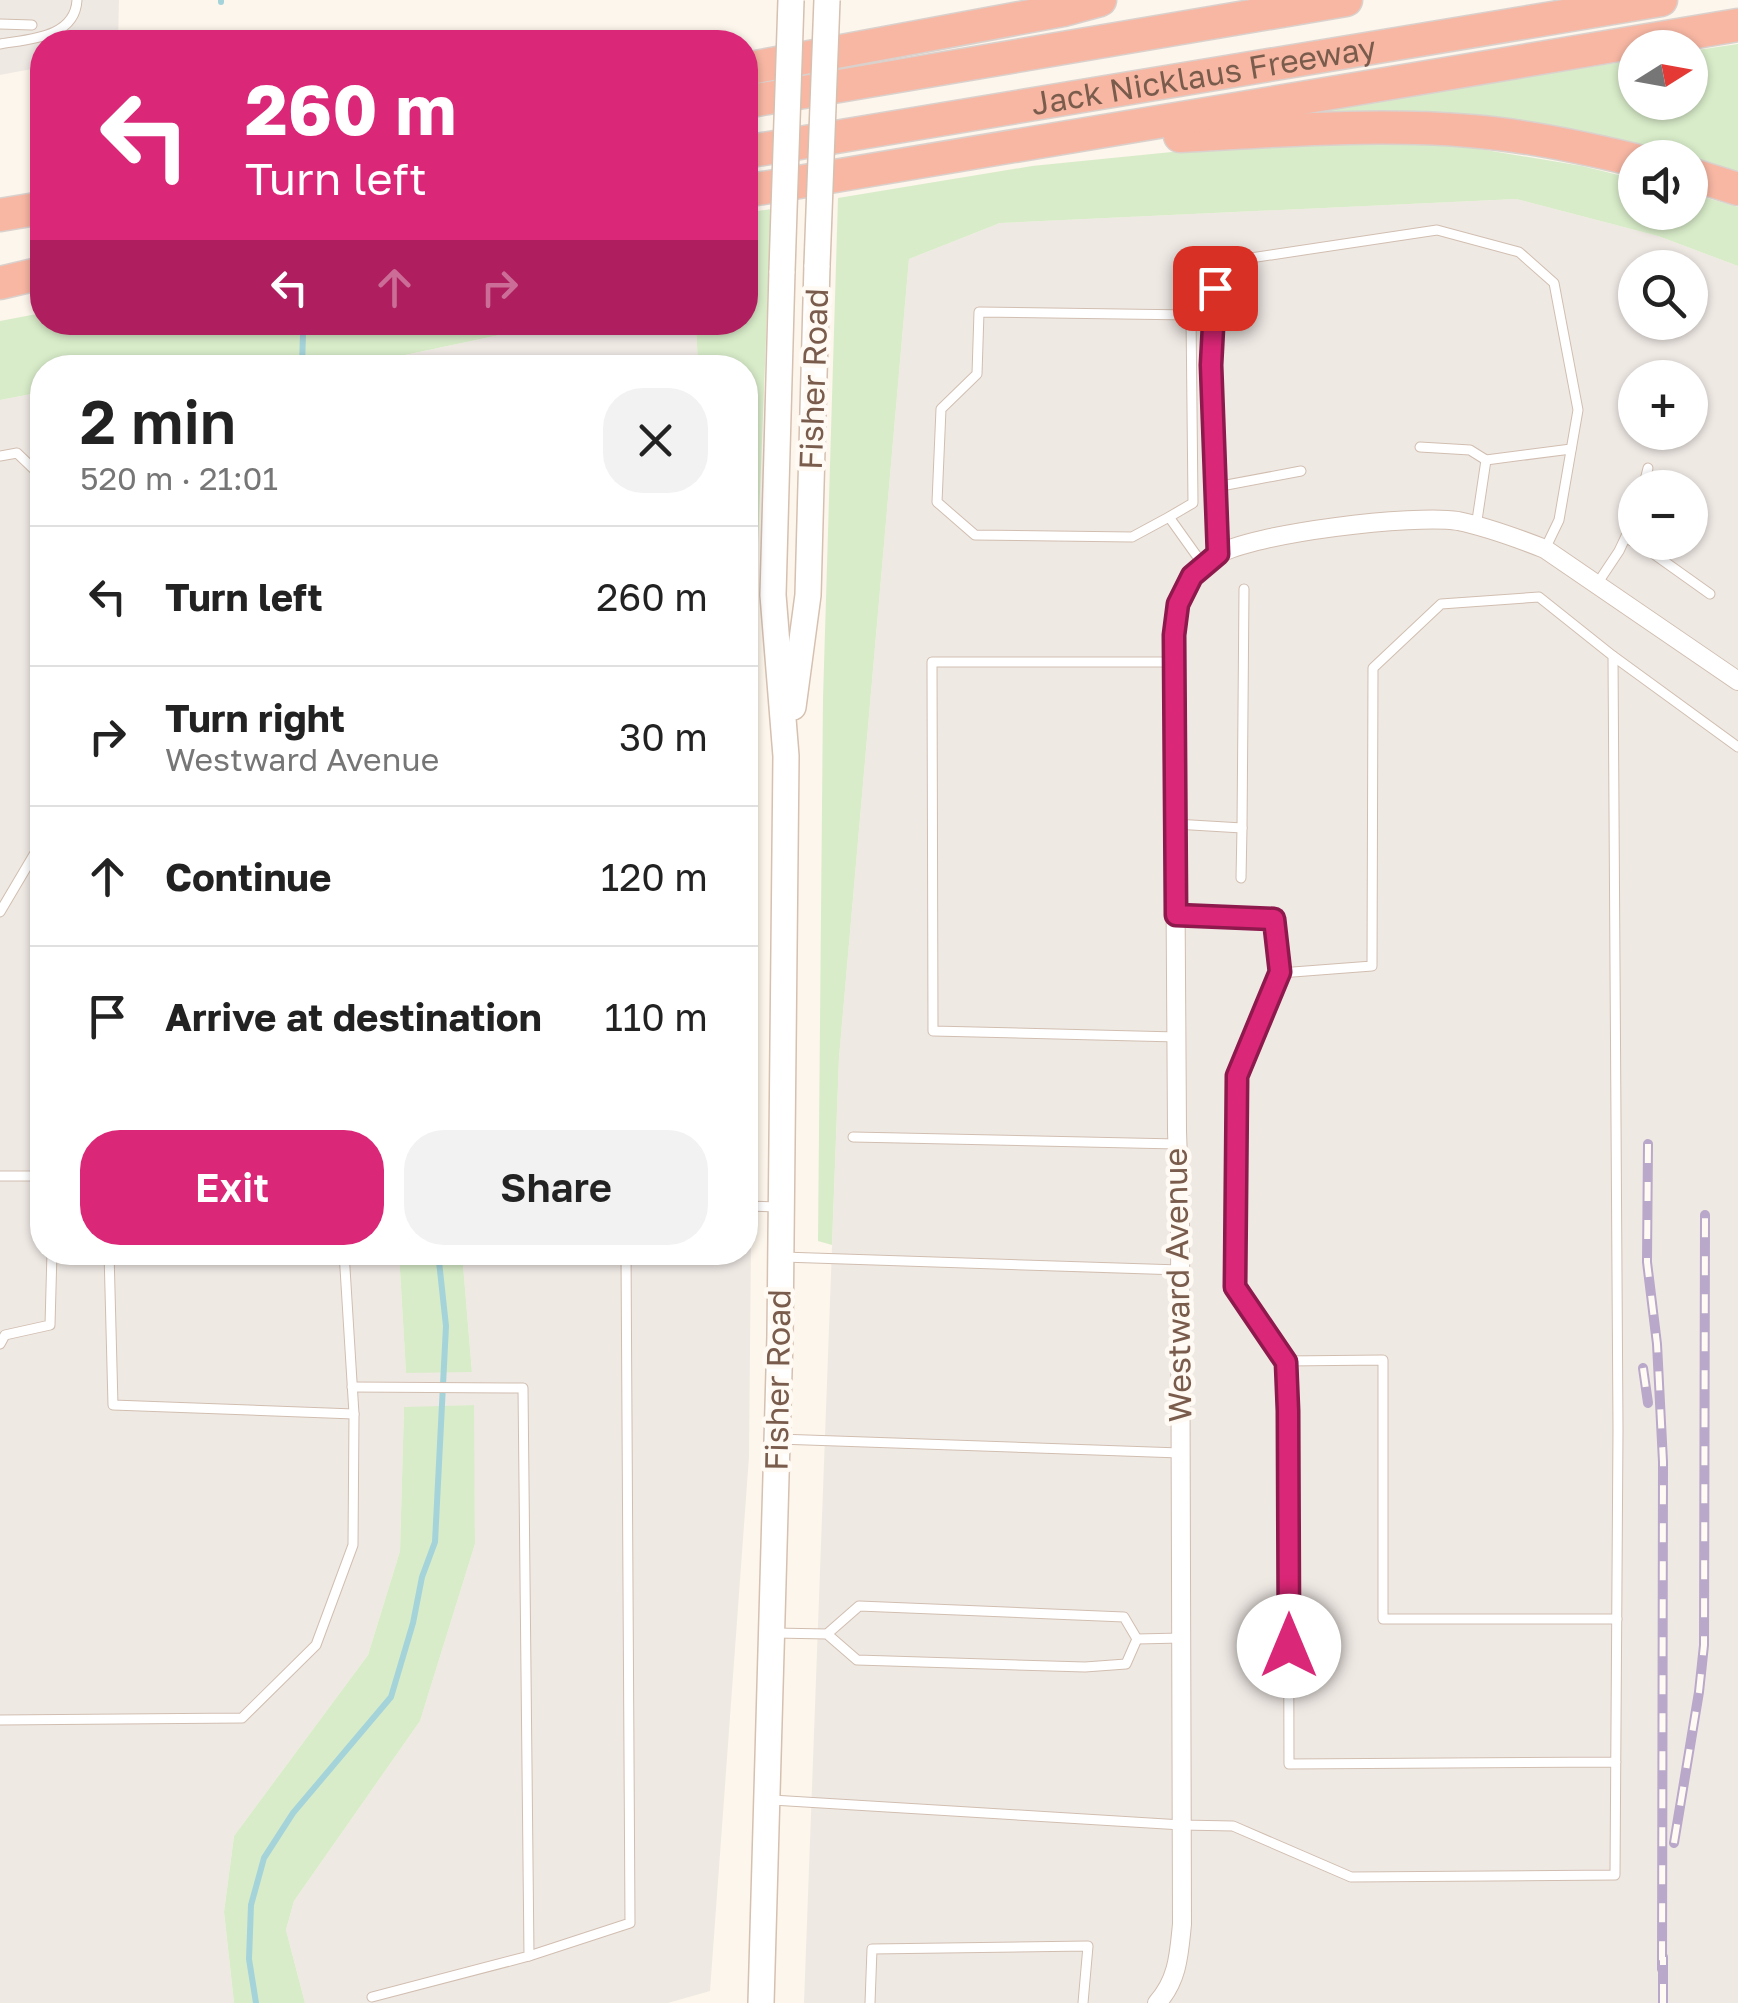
<!DOCTYPE html>
<meta charset="utf-8">
<style>
body{margin:0;font-family:"Golos Text",sans-serif;background:#f2f2f2;color:#222;height:100vh;display:flex;flex-direction:column;font-size:38px;white-space:nowrap}
*{box-sizing:border-box;margin:0}
p{font-size:32px;color:#767676}
.icon{flex:none;width:55px;height:55px;fill:none;stroke:currentColor;stroke-width:2;stroke-linecap:round;stroke-linejoin:round}
.map{position:relative;flex:1;overflow:hidden}
.panel{position:absolute;left:30px;top:355px;width:728px;height:910px;display:flex;flex-direction:column;background:#fff;border-radius:40px;box-shadow:0 2px 8px #0004}
.panel>*{flex:none}
.banner{position:absolute;left:30px;top:30px;width:728px;height:305px;border-radius:40px;box-shadow:0 2px 8px #0004;background:#db2777;color:#fff;overflow:hidden}
.needle{width:65px;rotate:79deg}
.fabs{position:absolute;left:1618px;top:30px;display:grid;gap:20px}
.fabs a{display:grid;place-items:center;width:90px;height:90px;border-radius:50%;background:#fff;box-shadow:0 2px 8px #0004;font-size:50px}
.pin{position:absolute;display:grid;place-items:center;width:85px;height:85px;color:#fff;margin:-42px;border-radius:20px;box-shadow:0 5px 15px #0006}
.me{position:absolute;width:110px;margin:-55px;rotate:0deg;stroke-linejoin:round;filter:drop-shadow(0 0 8px #0008)}
.turn{display:flex;align-items:center;gap:35px;height:210px;padding:0 50px;font-size:45px}
.turn .icon{width:130px;height:130px;stroke-width:2.5}
.turn b{display:block;font-size:70px;line-height:85px}
.lanes{display:flex;align-items:center;height:95px;padding:0 50px;background:#0003;justify-content:center;gap:50px;direction:ltr}
.lanes .off{opacity:.35}
.round{display:grid;place-items:center;flex:none;width:105px;height:105px;border-radius:40px;background:#f2f2f2}
.summary{display:flex;align-items:center;justify-content:space-between;height:170px;padding:0 50px}
h1{font-size:60px;font-weight:600;line-height:75px}
.button{display:flex;gap:20px;margin-top:auto;padding:20px 50px}
.button a{flex:1;height:115px;border-radius:40px;background:#db2777;color:#fff;font-size:40px;font-weight:600;line-height:115px;text-align:center}
.button a+a{background:#f2f2f2;color:#222}
ul{padding:0;list-style:none}
li{display:flex;align-items:center;gap:30px;height:140px;padding:0 50px;border-top:2px solid #e0e0e0}
li div{flex:1}
li b{display:block;font-size:38px}
li em{font-style:normal}
.map>svg:first-child{display:block}
.industrial{fill:#efe9e4;fill-rule:evenodd}
.green{fill:#d8ecc9}
.lines{fill:none;stroke-linecap:round;stroke-linejoin:round}
.stream{stroke:#a5d3da;stroke-width:6}
.service-casing{stroke:#d1beb0;stroke-width:11}
.minor-casing{stroke:#d1beb0;stroke-width:20}
.secondary-casing{stroke:#d6c0b0;stroke-width:28}
.motorway-casing{stroke:#dad1cd;stroke-width:35}
.service{stroke:#fff;stroke-width:9}
.minor{stroke:#fff;stroke-width:18}
.secondary{stroke:#fff;stroke-width:25}
.motorway{stroke:#f7b7a3;stroke-width:32}
.rail-casing{stroke:#b9a8c9;stroke-width:10}
.rail{stroke:#fffaf3;stroke-width:6;stroke-dasharray:19;stroke-linecap:butt}
.secondary-bridge-casing{stroke:#d6c0b0;stroke-width:28;stroke-linecap:butt}
.secondary-bridge{stroke:#fff;stroke-width:25}
.route-casing{stroke:#8e194d;stroke-width:25}
.route{stroke:#db2777;stroke-width:18}
.labels{text-anchor:middle;stroke-width:9;stroke-linejoin:round;paint-order:stroke}
.street-label{font-size:32px;fill:#7a5c4d;stroke:#fffaf3}
</style>
<div class="map">
<svg width="1738" height="2003" viewBox="0 0 1738 2003">
<rect width="100%" height="100%" fill="#fdf6ec"/>
<g class="industrial">
<path d="M0,0H119L118,42H42V67L0,75Z"/>
<path d="M1516,199L1658,236L1738,266V2003H804L839,1058L909,259L1000,223ZM1635,268H1690V322H1635ZM1635,378H1690V432H1635ZM1635,488H1690V542H1635Z"/>
<path d="M556,323H696L698,367L371,368L372,362Z"/>
<path d="M42,392V1252L399,1253L406,1372H472L462,1253L745,1252V1138H752L749,1457L710,1991L668,2003H305L286,1930L294,1901L420,1721L475,1544L473,1405L404,1408L400,1551L368,1655L234,1836L224,1912L234,2003H0V400Z"/>
</g>
<g class="green">
<path d="M1738,44V182L1690,166V158L1657,157L1576,138L1270,117L1635,60V102H1690V51Z"/>
<path d="M1358,141L1462,146L1582,166L1635,179V212H1690V193L1738,207V266L1658,236L1516,199L1000,223L909,259L839,1058L832,1245L818,1241L823,699L838,198L1032,166L1202,149Z"/>
<path d="M771,209L754,647L752,1138H745V368L698,367L696,323L745,322V213Z"/>
<path d="M42,313V322L556,323L372,362L371,367L237,368L236,366L42,368V392L0,400V321Z"/>
<path d="M399,1253H462L472,1372L406,1373Z"/>
<path d="M474,1405L475,1544L420,1721L294,1901L286,1930L305,2003H234L224,1912L234,1836L368,1655L400,1551L404,1407Z"/>
</g>
<g class="lines">
<g class="stream">
<path d="M221,0V2"/>
<path d="M222,39V42"/>
<path d="M299,322L303,333L302,368"/>
<path d="M256,2003L249,1959L251,1905L264,1858L293,1813L391,1697L413,1623L422,1577L435,1542L446,1326L438,1252"/>
</g>
<defs>
<g id="service">
<path d="M0,24L32,25"/>
<path d="M0,44C29,39 75,38 77,0"/>
<path d="M1420,447L1470,450L1486,460L1571,449"/>
<path d="M0,456L17,453L42,477"/>
<path d="M1216,487L1301,471"/>
<path d="M1643,488L1648,468"/>
<path d="M1169,517L1132,537L975,535L937,502L941,409L977,374L979,312L1191,315L1193,503L1169,517L1204,566"/>
<path d="M1476,527L1486,460"/>
<path d="M1626,538L1644,547L1710,594"/>
<path d="M1219,554L1211,365L1215,288L1244,259L1437,230L1519,252L1554,283L1578,410L1559,520L1545,549"/>
<path d="M1597,584L1619,551L1635,517"/>
<path d="M1613,656L1738,747"/>
<path d="M1174,662H932L933,1031L1177,1037"/>
<path d="M1175,824L1242,828L1244,589"/>
<path d="M1241,878L1242,828"/>
<path d="M0,912L42,841"/>
<path d="M1176,915L1274,919L1280,973"/>
<path d="M853,1137L1177,1144"/>
<path d="M0,1176H42"/>
<path d="M745,1206L777,1207"/>
<path d="M109,1252L113,1405L354,1414"/>
<path d="M783,1257L1180,1270"/>
<path d="M0,1344L5,1335L50,1325L52,1252"/>
<path d="M1286,1361L1383,1360V1619H1617"/>
<path d="M352,1387L523,1388L529,1956L372,1997"/>
<path d="M778,1439L1180,1453"/>
<path d="M775,1633L827,1634L859,1606L1124,1617L1137,1639L1126,1664L1085,1667L857,1660L827,1634"/>
<path d="M1137,1639L1181,1638"/>
<path d="M0,1720L242,1718L316,1645L353,1545L354,1414L344,1252"/>
<path d="M772,1800L1182,1825L1233,1826L1351,1877L1615,1875L1618,1429L1613,656L1539,597L1441,604L1373,668L1372,966L1280,973L1237,1075L1235,1287L1286,1361L1288,1411L1289,1764L1616,1762"/>
<path d="M529,1956L630,1923L626,1252"/>
<path d="M870,2003L872,1949L1088,1946L1083,2003"/>
</g>
<path id="minor" d="M1157,2003C1178,1980 1179,1954 1182,1924L1180,1218L1177,1131L1174,662C1174,633 1174,597 1194,574C1200,568 1210,559 1217,555C1253,533 1415,514 1458,521C1487,527 1517,538 1545,549L1738,681"/>
<g id="secondary">
<path d="M793,707L808,595L817,265"/>
<path d="M761,2003L780,1336L786,756L773,595L782,271"/>
</g>
<g id="motorway">
<path d="M745,69L1063,10L1100,0"/>
<path d="M745,102L1346,0"/>
<path d="M1180,136C1276,131 1374,123 1470,131C1525,135 1581,147 1635,160"/>
<path id="s1" d="M745,152L1661,0"/>
<path d="M1690,174L1738,189"/>
<path d="M745,191L1738,25"/>
<path d="M0,215L42,208"/>
<path d="M0,283L42,273"/>
</g>
</defs>
<use href="#service" class="service-casing"/>
<use href="#minor" class="minor-casing"/>
<use href="#secondary" class="secondary-casing"/>
<use href="#motorway" class="motorway-casing"/>
<use href="#service" class="service"/>
<use href="#minor" class="minor"/>
<use href="#secondary" class="secondary"/>
<use href="#motorway" class="motorway"/>
<defs>
<g id="rail">
<path d="M1648,1144L1647,1262L1657,1344L1663,1462L1662,1969"/>
<path d="M1643,1368L1648,1403"/>
<path d="M1674,1843L1699,1692L1704,1645L1705,1215"/>
<path d="M1663,2003V1957"/>
</g>
</defs>
<use href="#rail" class="rail-casing"/>
<use href="#rail" class="rail"/>
<defs>
<g id="secondary-bridge">
<path d="M817,265L827,0"/>
<path d="M782,271L791,0"/>
</g>
</defs>
<use href="#secondary-bridge" class="secondary-bridge-casing"/>
<use href="#secondary-bridge" class="secondary-bridge"/>
</g>
<g class="lines">
<defs>
<path id="route" d="M1215,288L1211,365L1218,554L1192,576L1178,604L1174,635L1176,915L1274,919L1280,972L1237,1076L1235,1287L1286,1362L1288,1411L1289,1646"/>
</defs>
<use href="#route" class="route-casing"/>
<use href="#route" class="route"/>
</g>
<g class="labels">
<g class="street-label">
<text dy="11" stroke="none"><textPath href="#s1" startOffset="465">Jack Nicklaus Freeway</textPath></text>
<text transform="translate(814 379) rotate(-88)" y="11">Fisher Road</text>
<text transform="translate(1178 1285) rotate(-91)" y="11">Westward Avenue</text>
<text transform="translate(778 1380) rotate(-89)" y="11">Fisher Road</text>
</g>
</g>
</svg>
<div class="fabs">
<a><svg class="needle" viewBox="-14 -14 28 28"><path d="M0-13l5 13h-10z" fill="#e53935"/><path d="M0 13l5-13h-10z" fill="#767676"/></svg></a>
<a><svg class="icon" aria-label="sound" viewBox="0 0 24 24"><path d="M4 9h4l5-4v14l-5-4H4zM17 9q2 3 0 6"/></svg></a>
<a><svg class="icon" aria-label="search" viewBox="0 0 24 24"><circle cx="10" cy="10" r="6"/><path d="M15 15l6 6"/></svg></a>
<a>+</a>
<a>−</a>
</div>
<div class="pin" style="left:1215px;top:288px;background:#d93025"><svg class="icon" aria-label="arrive" viewBox="0 0 24 24"><path d="M6 21V4h12l-3 4 3 4H6"/></svg></div>
<svg class="me" style="left:1289px;top:1646px" viewBox="-20 -20 40 40"><circle r="19" fill="#fff"/><path d="M0-13L10 11 0 6-10 11z" fill="#db2777"/></svg>
<div class="banner">
<div class="turn"><svg class="icon" aria-label="left" viewBox="0 0 24 24"><path d="M17 20v-9H6M10 6l-5 5 5 5"/></svg><div><b>260 m</b>Turn left</div></div>
<div class="lanes"><svg class="icon" aria-label="left" viewBox="0 0 24 24"><path d="M17 20v-9H6M10 6l-5 5 5 5"/></svg><svg class="icon off" aria-label="ahead" viewBox="0 0 24 24"><path d="M12 20V5M6 11l6-6 6 6"/></svg><svg class="icon off" aria-label="right" viewBox="0 0 24 24"><path d="M7 20v-9h11M14 6l5 5-5 5"/></svg></div>
</div>
<section class="panel">
<div class="summary"><div><h1>2 min</h1><p>520 m · 21:01</p></div><a class="round"><svg class="icon" aria-label="close" viewBox="0 0 24 24"><path d="M6 6l12 12M18 6L6 18"/></svg></a></div>
<ul>
<li><svg class="icon" aria-label="left" viewBox="0 0 24 24"><path d="M17 20v-9H6M10 6l-5 5 5 5"/></svg><div><b>Turn left</b></div><em>260 m</em></li>
<li><svg class="icon" aria-label="right" viewBox="0 0 24 24"><path d="M7 20v-9h11M14 6l5 5-5 5"/></svg><div><b>Turn right</b><p>Westward Avenue</p></div><em>30 m</em></li>
<li><svg class="icon" aria-label="ahead" viewBox="0 0 24 24"><path d="M12 20V5M6 11l6-6 6 6"/></svg><div><b>Continue</b></div><em>120 m</em></li>
<li><svg class="icon" aria-label="arrive" viewBox="0 0 24 24"><path d="M6 21V4h12l-3 4 3 4H6"/></svg><div><b>Arrive at destination</b></div><em>110 m</em></li>
</ul>
<div class="button"><a>Exit</a><a>Share</a></div>
</section>
</div>
